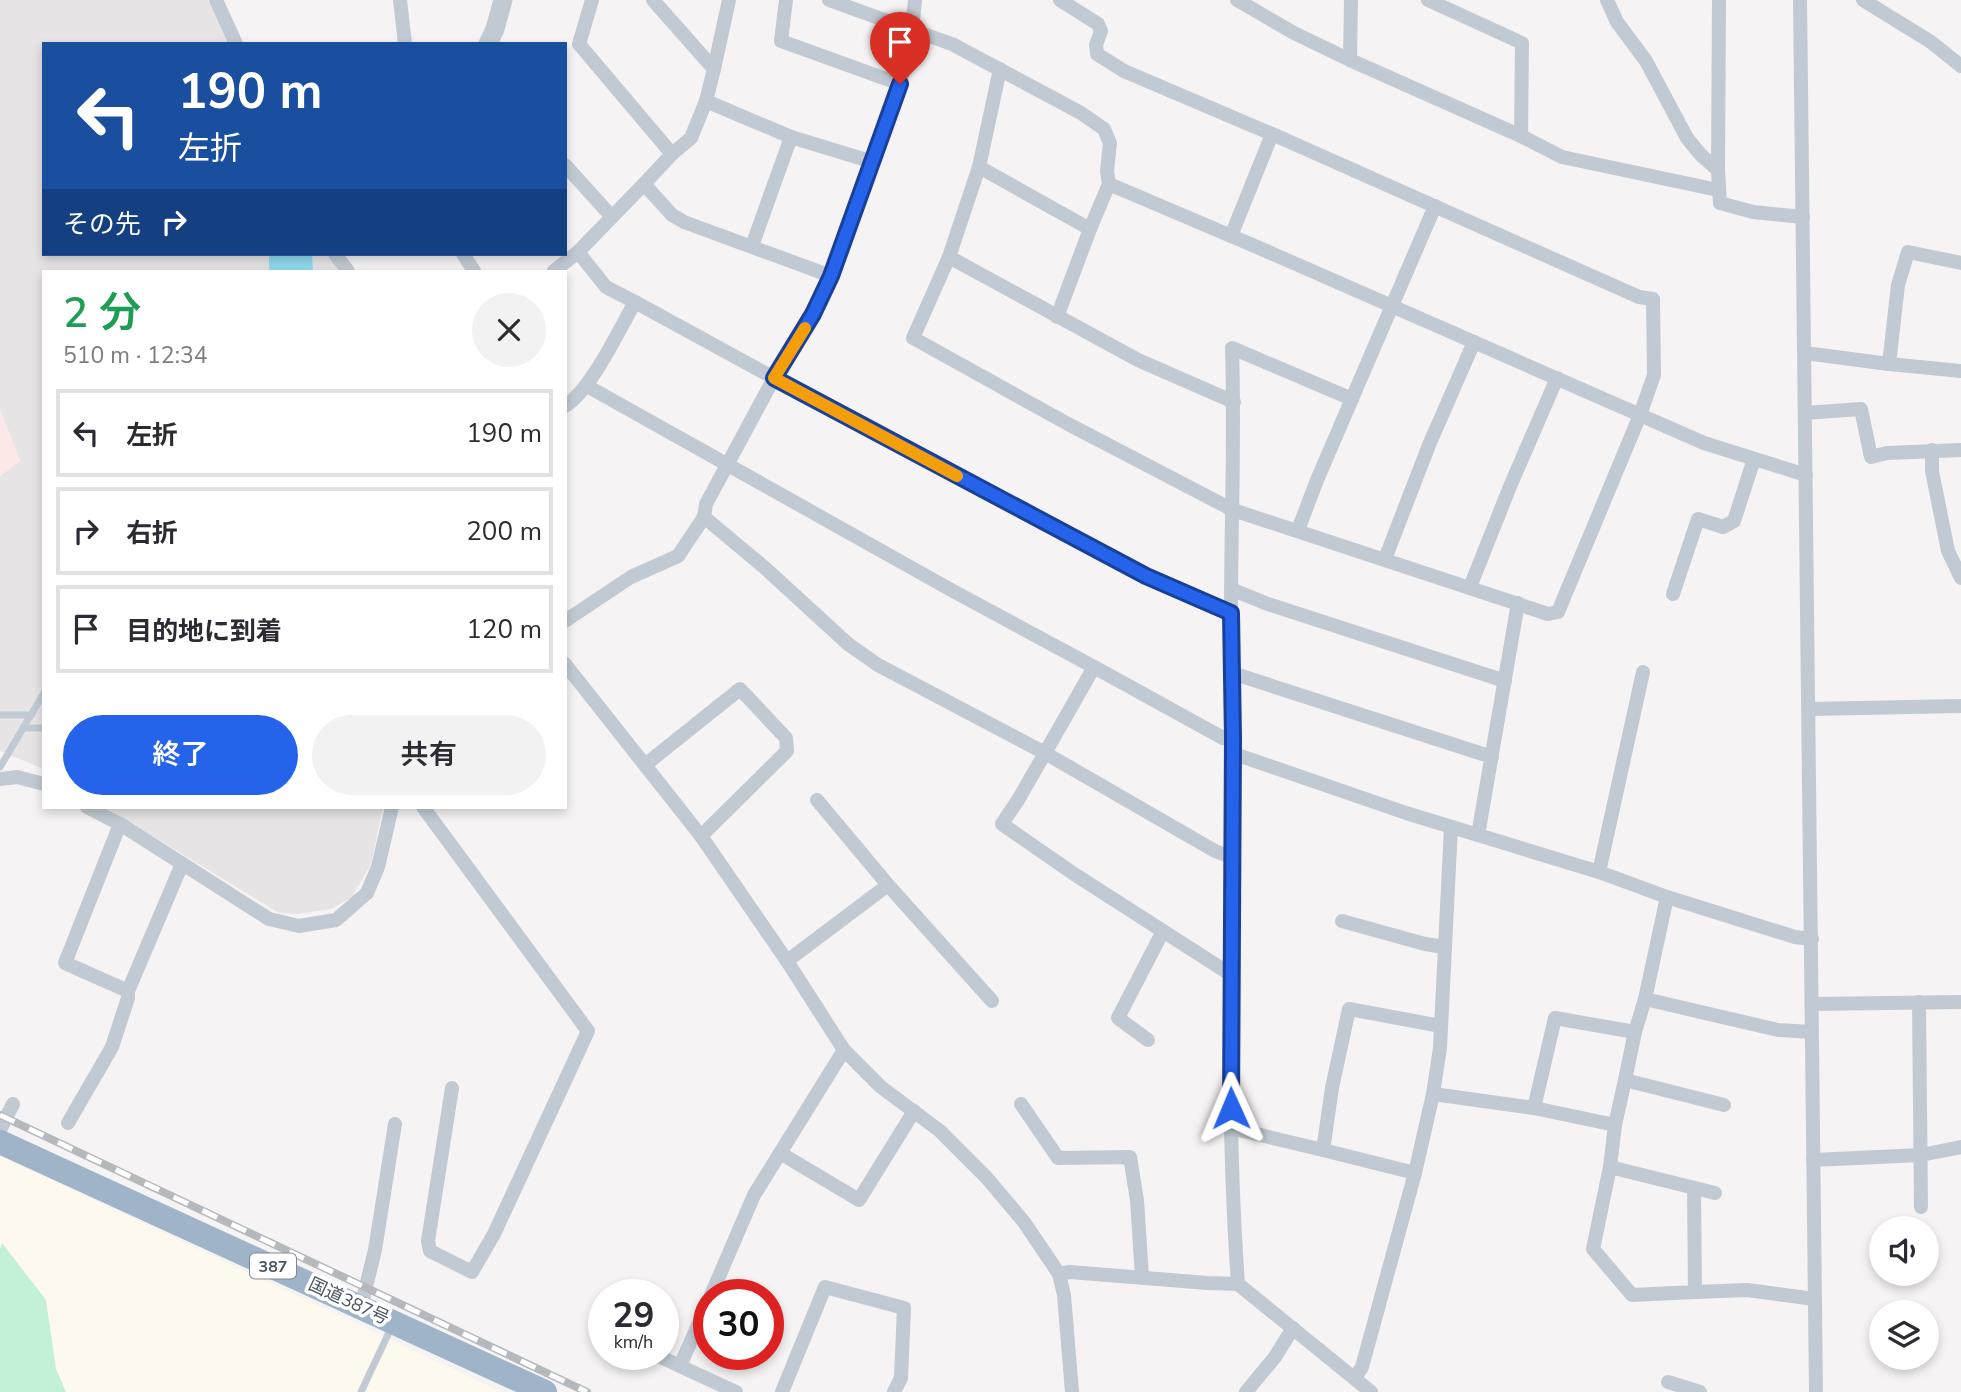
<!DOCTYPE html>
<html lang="ja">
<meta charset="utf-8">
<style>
body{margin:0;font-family:"Nunito Sans","Noto Sans JP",sans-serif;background:#f2f2f3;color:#2b2b33;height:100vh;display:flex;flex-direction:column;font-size:26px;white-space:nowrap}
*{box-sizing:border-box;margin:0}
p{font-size:23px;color:#7c7c81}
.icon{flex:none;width:38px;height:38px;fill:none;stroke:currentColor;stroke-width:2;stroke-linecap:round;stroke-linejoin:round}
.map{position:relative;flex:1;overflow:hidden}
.sheet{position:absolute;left:42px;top:270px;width:525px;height:539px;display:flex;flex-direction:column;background:#fff;border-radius:0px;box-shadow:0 4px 10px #0003}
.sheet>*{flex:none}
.hud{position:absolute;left:42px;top:42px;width:525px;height:214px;border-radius:0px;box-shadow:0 4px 10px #0003;background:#1a4fa0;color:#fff;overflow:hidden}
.fabs{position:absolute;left:1869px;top:1216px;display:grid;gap:14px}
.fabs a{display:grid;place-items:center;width:70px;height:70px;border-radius:50%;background:#fff;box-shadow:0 4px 10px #0003;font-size:35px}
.speed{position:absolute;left:588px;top:1279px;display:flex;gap:14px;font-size:35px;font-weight:700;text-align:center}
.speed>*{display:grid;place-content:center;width:91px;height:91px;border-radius:50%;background:#fff;box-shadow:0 4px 10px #0003;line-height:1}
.speed small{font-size:18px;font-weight:400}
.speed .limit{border:10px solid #d22;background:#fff;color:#111}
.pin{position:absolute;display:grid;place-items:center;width:60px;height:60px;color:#fff;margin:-72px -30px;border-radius:50% 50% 50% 0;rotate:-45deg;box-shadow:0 0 7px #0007}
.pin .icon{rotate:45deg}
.me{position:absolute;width:77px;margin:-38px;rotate:359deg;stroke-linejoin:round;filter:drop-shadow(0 0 5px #0008)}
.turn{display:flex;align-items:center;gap:24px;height:147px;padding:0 21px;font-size:32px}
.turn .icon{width:91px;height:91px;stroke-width:2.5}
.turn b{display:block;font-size:49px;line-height:60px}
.then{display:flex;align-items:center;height:66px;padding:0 21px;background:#0003;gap:14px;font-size:26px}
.round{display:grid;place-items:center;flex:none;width:74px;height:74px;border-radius:37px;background:#f2f2f3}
.headline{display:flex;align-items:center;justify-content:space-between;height:119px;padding:0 21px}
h1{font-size:42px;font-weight:600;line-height:52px;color:#1e9e55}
.cta{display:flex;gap:14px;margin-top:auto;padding:14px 21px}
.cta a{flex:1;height:80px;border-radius:42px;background:#2563eb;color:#fff;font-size:28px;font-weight:600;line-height:80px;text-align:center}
.cta a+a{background:#f2f2f3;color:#2b2b33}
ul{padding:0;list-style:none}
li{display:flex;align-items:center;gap:21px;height:88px;margin:0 14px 10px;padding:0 7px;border:4px solid #e1e1e2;border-radius:0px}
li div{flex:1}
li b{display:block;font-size:26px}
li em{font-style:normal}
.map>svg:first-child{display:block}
.commercial{fill:#fdf9ef}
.education{fill:#e6e4e5}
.medical{fill:#fce8e6}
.green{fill:#c3f1d5}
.water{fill:#90daee}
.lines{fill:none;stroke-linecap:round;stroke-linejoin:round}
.service{stroke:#c1cad2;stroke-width:7}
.minor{stroke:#c1cad2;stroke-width:14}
.tertiary{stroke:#c1cad2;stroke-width:19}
.trunk{stroke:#9fb4c9;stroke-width:24}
.rail-casing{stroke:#b5b8bd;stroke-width:8}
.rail{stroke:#fff;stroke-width:5;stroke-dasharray:16;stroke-linecap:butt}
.route-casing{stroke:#184099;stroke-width:18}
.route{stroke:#2563eb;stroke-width:12}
.slow{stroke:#f59e0b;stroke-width:12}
.labels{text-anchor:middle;stroke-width:7;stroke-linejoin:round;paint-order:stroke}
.shield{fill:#fff;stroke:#808990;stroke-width:2}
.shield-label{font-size:16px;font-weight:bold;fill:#4a5661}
.street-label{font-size:18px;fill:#4a5661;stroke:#fff}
</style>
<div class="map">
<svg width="1961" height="1392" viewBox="0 0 1961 1392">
<rect width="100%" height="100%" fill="#f5f3f3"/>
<path class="commercial" d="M0,1156L45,1177L502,1392H0Z"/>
<g class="education">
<path d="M0,0H208L228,44H44V254H327L339,271H44V769L0,751V476L20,461L0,409Z"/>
<path d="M105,807H383L371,864L352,897L331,909L299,914L279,913Z"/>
</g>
<path class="medical" d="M0,409L20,461L0,476Z"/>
<path class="green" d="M2,1243L46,1300L56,1369L66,1392H0V1249Z"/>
<path class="water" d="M269,254H312L313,271H269Z"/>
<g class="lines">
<g class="service">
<path d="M0,715H31"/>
<path d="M23,728H44"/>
<path d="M0,767L44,693"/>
<path d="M361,1392L392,1326"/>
</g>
<g class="minor">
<path d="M216,0L236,44"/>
<path d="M400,0L405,44"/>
<path d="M592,0L579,44L672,154"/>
<path d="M653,0L714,69L706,101"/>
<path d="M786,0L781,41L900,84"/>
<path d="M829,0L912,30L915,0"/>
<path d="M1060,0L1098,24L1101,31L1096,45L1097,54L1124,71L1272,134"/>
<path d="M1237,0L1294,33L1350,60"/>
<path d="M1351,0L1350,60L1521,136L1562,157L1718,190"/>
<path d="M1428,0L1522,43L1521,136"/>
<path d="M1607,0L1617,22L1646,61L1687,138L1701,155L1718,170"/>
<path d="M1719,0L1718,170L1720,203L1753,212L1803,217"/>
<path d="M1800,0L1816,1392"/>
<path d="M1863,0L1931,42L1961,66"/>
<path d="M714,69L729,0"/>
<path d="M1000,69L979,167L949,257L1138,360L1234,402"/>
<path d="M565,165L612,217"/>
<path d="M979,167L1090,229L1109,184"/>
<path d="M644,184L672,154L691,138L706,101L791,137"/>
<path d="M752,246L791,137L873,162"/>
<path d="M578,252L644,184L672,215L684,222L831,276"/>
<path d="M335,254L348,271"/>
<path d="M463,254L474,271"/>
<path d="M949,257L913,338L1068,424L1233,510L1548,614L1558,612L1640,415L1654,375L1653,299L1639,297L1272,134L1231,236"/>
<path d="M554,271L578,252L606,287L635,302"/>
<path d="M1057,317L1090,229"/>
<path d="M1805,353L1889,364L1961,371"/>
<path d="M1889,364L1898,285L1908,252L1961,263"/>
<path d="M587,386L953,591L1094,667L1045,753L1215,851L1231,857"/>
<path d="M1352,399L1232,348C1235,436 1231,524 1231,612C1231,683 1232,753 1232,824C1230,977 1227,1131 1238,1284L1371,1392"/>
<path d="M565,406C591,390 619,330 635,302L774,378L1146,577L1231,613"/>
<path d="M1805,413L1861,409L1871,457L1887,453L1961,450"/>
<path d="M1932,450V471L1948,551L1961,578"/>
<path d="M1298,530L1317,480L1435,206"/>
<path d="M1385,559L1429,445L1474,342"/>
<path d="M1470,587L1511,484L1557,378"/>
<path d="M1231,589L1265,603L1505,681"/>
<path d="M1673,594L1698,519L1723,527L1734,521L1754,459"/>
<path d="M565,621L631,577L678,556L704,517"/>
<path d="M565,664L701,836L787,961L844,1050L881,1087L940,1131L986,1177L1024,1222L1059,1274L1064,1295L1072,1392"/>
<path d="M1094,667L1223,738L1232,739"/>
<path d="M1232,673L1492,757"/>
<path d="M1809,709L1961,706"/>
<path d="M1232,753L1406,813L1599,872L1667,897L1795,937L1812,939"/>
<path d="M645,765L740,689L786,738L787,751L701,836"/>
<path d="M0,779L17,777L44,784"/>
<path d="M817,800L888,885"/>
<path d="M87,807L120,824L269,919L299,926L336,920L367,893L378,867L392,807"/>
<path d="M423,807L588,1031L494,1234L472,1272L430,1251L428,1241L452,1088"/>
<path d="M120,824L65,963L128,991"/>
<path d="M1451,827L1440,1048L1433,1094L1534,1108L1555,1018L1635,1032L1645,999"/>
<path d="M1478,835L1518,603"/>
<path d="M1599,872L1643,672"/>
<path d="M1667,897L1645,999L1778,1030L1812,1032"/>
<path d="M1342,921L1425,944L1444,947"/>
<path d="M787,961L888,885L992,1001"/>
<path d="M1230,974L1074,874L1002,824L1018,800L1045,753L878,665L848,644L765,568L704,517L706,504L774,378L813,314L831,276L900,84L912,30L952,44L1081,113L1104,129L1110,143L1107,171L1109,184L1264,250L1704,443L1806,475"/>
<path d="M1919,1002L1921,1207"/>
<path d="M1812,1004L1961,1002"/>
<path d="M1635,1032L1625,1080L1724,1105"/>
<path d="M1148,1040L1118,1018L1163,931"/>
<path d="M1021,1104L1058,1158L1130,1157L1137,1200L1142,1277"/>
<path d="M1534,1108L1615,1125L1625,1080"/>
<path d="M68,1123L112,1047L128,998V991L182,864"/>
<path d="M1615,1125L1610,1167L1715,1193"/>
<path d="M1231,1128L1323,1150L1332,1088L1349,1009L1441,1026"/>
<path d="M0,1130L13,1104"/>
<path d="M1323,1150L1415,1173L1433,1094"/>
<path d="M780,1153L859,1200L914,1111"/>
<path d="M1813,1160L1921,1155L1961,1147"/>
<path d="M1610,1167L1593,1249L1632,1295L1695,1292L1694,1188"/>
<path d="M1059,1274L1070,1272L1207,1283L1238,1284"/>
<path d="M1695,1292L1747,1290L1814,1299"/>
<path d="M711,1295L754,1195L844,1050"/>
<path d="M361,1307L375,1250L395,1124"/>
<path d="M654,1354L736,1392"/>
<path d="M680,1366L709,1300"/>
<path d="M1355,1378L1362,1367L1415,1173"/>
<path d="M1668,1382L1700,1392"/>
<path d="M782,1392L825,1287L904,1308L901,1378L894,1392"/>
<path d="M1246,1392L1275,1357L1293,1328"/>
</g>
<path class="tertiary" d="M488,44L495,29L503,0"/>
<path class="trunk" d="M0,1142L545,1392"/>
<defs>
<path id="rail" d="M0,1115L587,1392"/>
</defs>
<use href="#rail" class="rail-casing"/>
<use href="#rail" class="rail"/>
</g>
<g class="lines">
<defs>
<path id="route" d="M900,84L831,276L813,314L774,378L1146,576L1231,613L1233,739L1231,1108"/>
</defs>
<use href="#route" class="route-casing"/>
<use href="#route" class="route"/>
<path class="slow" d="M805,328L774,378L957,476"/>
</g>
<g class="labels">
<rect class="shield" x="250" y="1253.5" width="46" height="25" rx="5"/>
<g class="shield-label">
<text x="273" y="1272">387</text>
</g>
<g class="street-label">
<text transform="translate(349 1301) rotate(25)" y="6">国道387号</text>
</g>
</g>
</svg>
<div class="fabs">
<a><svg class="icon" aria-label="sound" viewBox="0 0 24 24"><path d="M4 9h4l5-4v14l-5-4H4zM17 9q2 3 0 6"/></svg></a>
<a><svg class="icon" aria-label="layers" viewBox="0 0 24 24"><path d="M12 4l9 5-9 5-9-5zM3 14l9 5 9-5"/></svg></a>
</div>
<div class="speed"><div>29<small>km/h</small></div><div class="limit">30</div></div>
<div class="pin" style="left:900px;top:84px;background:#d93025"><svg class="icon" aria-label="arrive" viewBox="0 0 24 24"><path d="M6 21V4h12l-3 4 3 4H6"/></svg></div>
<svg class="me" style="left:1231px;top:1108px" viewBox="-20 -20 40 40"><path d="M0-17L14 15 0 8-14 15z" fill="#2563eb" stroke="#fff" stroke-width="4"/></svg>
<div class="hud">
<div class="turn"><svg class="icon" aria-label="left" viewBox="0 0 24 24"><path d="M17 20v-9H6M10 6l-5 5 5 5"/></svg><div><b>190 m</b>左折</div></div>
<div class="then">その先<svg class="icon" aria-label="right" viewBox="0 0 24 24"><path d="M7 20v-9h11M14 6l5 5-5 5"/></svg></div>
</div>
<section class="sheet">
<div class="headline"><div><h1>2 分</h1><p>510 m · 12:34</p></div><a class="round"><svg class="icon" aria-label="close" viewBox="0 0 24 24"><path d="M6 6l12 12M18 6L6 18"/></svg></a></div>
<ul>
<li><svg class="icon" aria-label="left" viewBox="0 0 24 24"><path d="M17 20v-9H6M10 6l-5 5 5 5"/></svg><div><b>左折</b></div><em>190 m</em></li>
<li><svg class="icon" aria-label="right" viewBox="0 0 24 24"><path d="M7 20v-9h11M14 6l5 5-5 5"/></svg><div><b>右折</b></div><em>200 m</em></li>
<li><svg class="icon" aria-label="arrive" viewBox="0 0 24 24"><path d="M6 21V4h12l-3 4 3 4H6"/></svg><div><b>目的地に到着</b></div><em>120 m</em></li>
</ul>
<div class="cta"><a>終了</a><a>共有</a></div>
</section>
</div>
